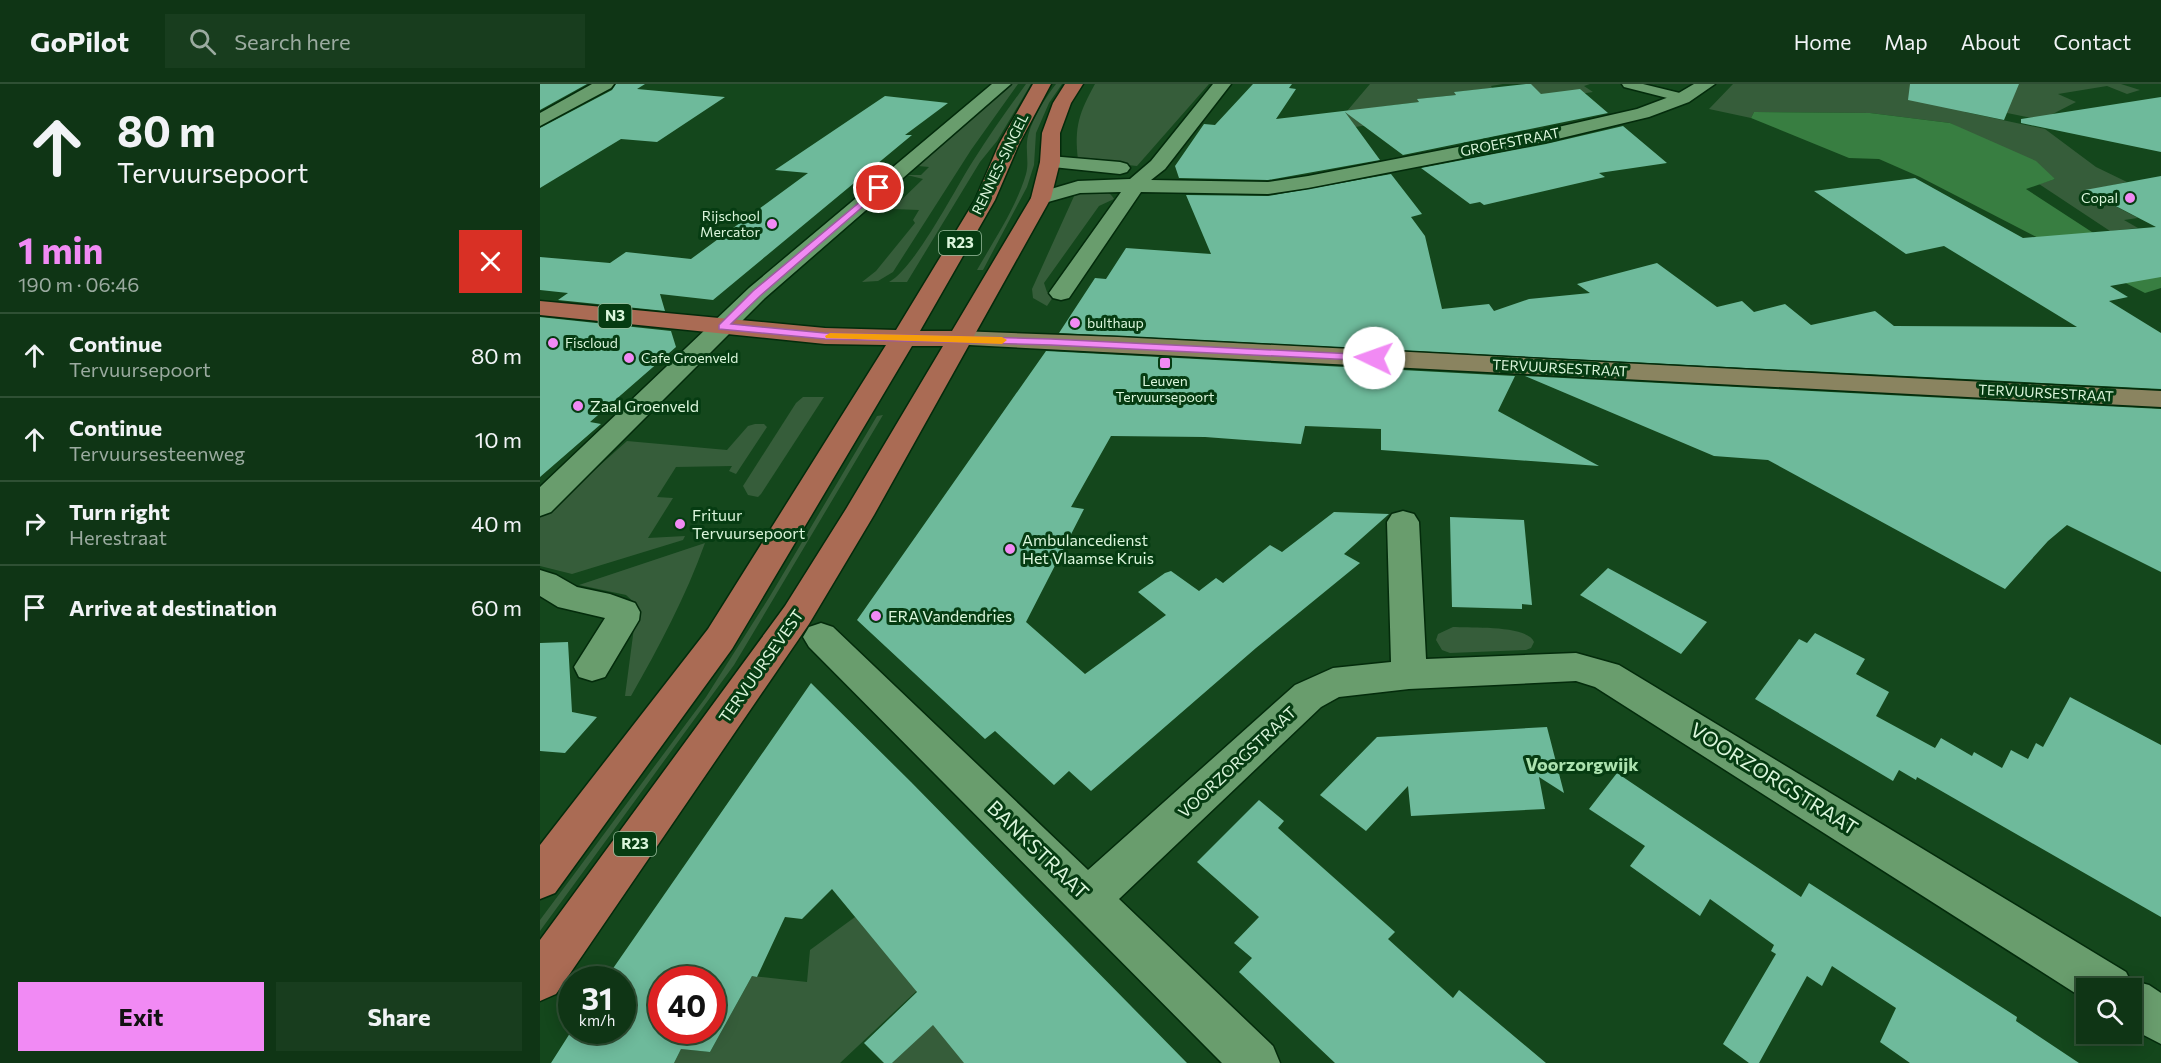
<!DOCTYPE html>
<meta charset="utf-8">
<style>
body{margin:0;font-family:Commissioner,sans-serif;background:#183d1e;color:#f1f3f6;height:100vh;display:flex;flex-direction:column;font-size:22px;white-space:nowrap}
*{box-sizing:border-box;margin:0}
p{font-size:20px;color:#9baba0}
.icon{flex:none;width:33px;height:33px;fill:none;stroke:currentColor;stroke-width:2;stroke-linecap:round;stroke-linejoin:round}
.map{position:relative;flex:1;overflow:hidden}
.panel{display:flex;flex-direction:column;background:#0f3515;width:540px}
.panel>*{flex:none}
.top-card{background:#0f3515;color:#f1f3f6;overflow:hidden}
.fabs{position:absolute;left:1536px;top:894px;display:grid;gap:12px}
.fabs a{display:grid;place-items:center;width:66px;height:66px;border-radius:0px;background:#0f3515;box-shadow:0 3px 15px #0003,0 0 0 2px #2f5034;font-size:30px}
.speed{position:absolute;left:18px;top:882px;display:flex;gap:12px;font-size:30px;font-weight:700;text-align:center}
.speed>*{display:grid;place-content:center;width:78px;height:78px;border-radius:50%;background:#0f3515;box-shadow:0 3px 15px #0003,0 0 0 2px #2f5034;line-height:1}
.speed small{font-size:15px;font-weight:400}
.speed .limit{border:9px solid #d22;background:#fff;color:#111}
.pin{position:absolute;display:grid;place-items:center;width:51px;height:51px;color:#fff;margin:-26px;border:3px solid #fff;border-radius:50%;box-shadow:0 2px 6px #0007}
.me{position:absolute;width:66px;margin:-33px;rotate:273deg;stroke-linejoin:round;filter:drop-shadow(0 0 4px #0008)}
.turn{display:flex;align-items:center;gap:21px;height:126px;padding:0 18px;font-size:27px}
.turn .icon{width:78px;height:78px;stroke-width:2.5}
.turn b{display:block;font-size:42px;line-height:51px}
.round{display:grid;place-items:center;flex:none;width:63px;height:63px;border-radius:0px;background:#183d1e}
.head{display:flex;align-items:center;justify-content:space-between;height:102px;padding:0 18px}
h1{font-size:36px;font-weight:700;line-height:45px;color:#f18af4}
.action{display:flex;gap:12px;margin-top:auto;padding:12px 18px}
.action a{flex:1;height:69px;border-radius:0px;background:#f18af4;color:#111;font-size:24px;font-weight:700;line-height:69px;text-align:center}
.action a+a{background:#183d1e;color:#f1f3f6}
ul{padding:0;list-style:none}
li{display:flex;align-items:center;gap:18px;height:84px;padding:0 18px;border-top:2px solid #2f5034}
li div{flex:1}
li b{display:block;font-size:22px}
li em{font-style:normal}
header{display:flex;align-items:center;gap:36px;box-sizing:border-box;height:84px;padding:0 30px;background:#0f3515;border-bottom:2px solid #2f5034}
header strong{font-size:28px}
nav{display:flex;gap:33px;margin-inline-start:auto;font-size:21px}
.search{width:420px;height:54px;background:#183d1e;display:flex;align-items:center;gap:15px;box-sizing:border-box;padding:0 21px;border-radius:0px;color:#9baba0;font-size:22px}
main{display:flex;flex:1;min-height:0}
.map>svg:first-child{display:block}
.green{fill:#365d3a}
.forest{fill:#387e41}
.building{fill:#6eba9b;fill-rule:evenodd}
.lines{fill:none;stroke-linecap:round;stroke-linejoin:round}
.lane-casing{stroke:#032b0b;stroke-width:3}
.street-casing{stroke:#032b0b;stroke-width:3}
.secondary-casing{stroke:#032b0b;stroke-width:3}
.primary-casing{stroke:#032b0b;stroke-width:3}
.lane{fill:#699d6d;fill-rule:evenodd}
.street{fill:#699d6d;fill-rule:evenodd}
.secondary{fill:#8a8460;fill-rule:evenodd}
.primary{fill:#aa6b54;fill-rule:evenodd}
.route{fill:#f18af4;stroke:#9d5a9f;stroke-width:1.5}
.slow{fill:#f59e0b}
.poi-dot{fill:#f18af4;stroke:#063c12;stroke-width:2}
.labels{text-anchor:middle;stroke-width:6;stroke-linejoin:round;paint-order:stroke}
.far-street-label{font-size:14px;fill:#dbf6dc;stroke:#063c12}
.far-poi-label{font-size:14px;fill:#dbf6dc;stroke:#063c12;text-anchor:start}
.shield{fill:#063c12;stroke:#9bbe9f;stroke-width:1.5}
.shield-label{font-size:15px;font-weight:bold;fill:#dbf6dc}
.poi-label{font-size:16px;fill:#dbf6dc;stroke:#063c12;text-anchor:start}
.street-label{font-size:16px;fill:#dbf6dc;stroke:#063c12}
.neighbourhood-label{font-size:18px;font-weight:bold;fill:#ace2af;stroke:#063c12}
.near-street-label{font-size:20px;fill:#dbf6dc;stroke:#063c12}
</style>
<header>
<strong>GoPilot</strong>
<div class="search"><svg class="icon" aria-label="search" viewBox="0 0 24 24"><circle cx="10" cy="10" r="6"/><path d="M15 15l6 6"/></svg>Search here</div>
<nav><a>Home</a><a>Map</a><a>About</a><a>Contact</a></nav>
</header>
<main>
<section class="panel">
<div class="top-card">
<div class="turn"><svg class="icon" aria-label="ahead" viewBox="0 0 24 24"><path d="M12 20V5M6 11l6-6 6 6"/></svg><div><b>80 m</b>Tervuursepoort</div></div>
</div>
<div class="head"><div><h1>1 min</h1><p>190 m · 06:46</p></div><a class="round" style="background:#d93025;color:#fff"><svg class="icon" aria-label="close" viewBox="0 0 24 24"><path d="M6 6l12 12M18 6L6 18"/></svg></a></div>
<ul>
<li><svg class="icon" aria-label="ahead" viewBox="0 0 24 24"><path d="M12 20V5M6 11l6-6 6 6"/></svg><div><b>Continue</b><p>Tervuursepoort</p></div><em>80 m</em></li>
<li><svg class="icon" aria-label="ahead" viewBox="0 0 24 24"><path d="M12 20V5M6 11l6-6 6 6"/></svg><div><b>Continue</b><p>Tervuursesteenweg</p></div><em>10 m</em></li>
<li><svg class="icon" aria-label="right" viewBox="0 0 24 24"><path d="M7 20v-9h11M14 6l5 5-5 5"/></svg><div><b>Turn right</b><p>Herestraat</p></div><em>40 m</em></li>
<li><svg class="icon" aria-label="arrive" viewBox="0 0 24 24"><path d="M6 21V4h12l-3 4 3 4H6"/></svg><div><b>Arrive at destination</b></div><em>60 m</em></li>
</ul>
<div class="action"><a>Exit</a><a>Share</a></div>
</section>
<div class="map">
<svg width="1621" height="979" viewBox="0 0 1621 979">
<rect width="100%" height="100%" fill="#14471c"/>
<g class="green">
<path d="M469,0H478L431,66L353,188L338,197L322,198L336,187L375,139L373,136L379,126L352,125L383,95L367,91H381L389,83L378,82Z"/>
<path d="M486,0H491L457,57L440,78L367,198H349C375,184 415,105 433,77C450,50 468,25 486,0Z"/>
<path d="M516,0H522L509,19L496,49L494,81L487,103L443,186H437C454,156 476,124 486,90C489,80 486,69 487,58C489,40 505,14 516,0Z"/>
<path d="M555,0H669L597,82L538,76C534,43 539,29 555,0Z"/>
<path d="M830,0H963L951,2L952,4L915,8L916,11L878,15L879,18L840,23L842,25L991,0H1050L1044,2L1053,8L815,43L779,60Z"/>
<path d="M1193,0H1581L1600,6L1587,10L1567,2L1518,10L1536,18L1503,35H1497L1428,21L1425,28L1505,45L1556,83L1587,98L1546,107L1598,134L1584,136L1598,144L1570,147L1499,100L1515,95L1410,39L1330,29L1214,28L1211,34L1169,25Z"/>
<path d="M544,107C555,107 569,104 574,115L559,122L504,199L507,208L515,210L507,222L493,214L492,205L535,110Z"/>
<path d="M263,313H284L221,410L218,413L208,411L203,402L256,319Z"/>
<path d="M343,331L194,581L0,847V836L166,613L230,512L337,332Z"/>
<path d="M215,340H224L227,343L196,390L189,387L192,382L136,383L117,413L133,414L108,454L145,452L143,456L32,490L0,482V431L30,408L87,357L187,366L208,342Z"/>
<path d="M165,459C146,512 119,563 91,612H85L97,521L86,511L39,501Z"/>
<path d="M913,543C930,544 988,541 994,558L991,564L986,566L910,569L902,566L896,556L898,550Z"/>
<path d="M315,833L337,859L353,845L403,882L300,979H134L141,965L170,968L212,892L267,898L270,866Z"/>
<path d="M393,940L425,979H352Z"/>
</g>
<path class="forest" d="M1214,28L1330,29L1410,39L1496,77L1515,95L1486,105L1621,193V204L1605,209L1380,93L1339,75L1309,74L1211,34Z"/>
<g class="building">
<path d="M0,0H47L0,26Z"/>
<path d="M76,0H105L97,5L185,13L117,58L81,55L0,104V44L72,6Z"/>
<path d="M713,0H752L749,4L756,5L736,35L879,18L877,15L916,11L914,8L986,0H991L1001,10L1040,5L1068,29L863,71L805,28L840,76L728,96L639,94L635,82L664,40L675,41Z"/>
<path d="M1370,0H1479L1464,36L1368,16Z"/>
<path d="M345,12L408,19L365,51H372L173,216L120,210L125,227L18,216L28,209L0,206V173L70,179L86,168L151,175L268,89L235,86Z"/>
<path d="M1621,13V68L1481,39V35Z"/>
<path d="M1083,42L1127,79L1059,89L1065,93L944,121L940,118L930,120L881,84L1006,60Z"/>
<path d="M851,90L882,130L871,133L885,152L902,225L949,220L954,227L989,215L1050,209L1037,200L1117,179L1177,223L1202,217L1214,228L1245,220L1271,241L1335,227L1354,242L1537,243L1404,162L1366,170L1274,107L1375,94L1483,154L1616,143L1545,106L1621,92V193L1570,202L1588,213L1569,217L1621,249V305L519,249L555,194L566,195L586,164L671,170L646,111L728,112Z"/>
<path d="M0,233L131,247L136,263L50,338L61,340L0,393Z"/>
<path d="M506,267L975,292L958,327L1059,382L841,366V345L765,342L761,360L665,353L571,352L531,423L544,425L486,538L545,590L626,531L598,508L625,489L631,487L659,507L676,494L683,499L730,461L742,468L794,428L849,430L804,470L820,479L716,564L551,707L529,687L514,701L455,647L445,655L317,536Z"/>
<path d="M985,292L1621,325V488L1527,441L1508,457L1465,505L1228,376L1174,372Z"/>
<path d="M910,433L984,436L992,521L982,520V525L912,523Z"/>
<path d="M1068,484L1167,538L1141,570L1040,511Z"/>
<path d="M1275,549L1325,575L1316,590L1349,608L1336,632L1395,664L1401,654L1432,672L1434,668L1462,684L1471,666L1488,675L1496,659L1503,663L1530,613L1621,661V833L1377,693L1376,696L1359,686L1353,697L1215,615L1259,555L1267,559Z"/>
<path d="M28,558L32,628L57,633L25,669L0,667V559Z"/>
<path d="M271,599L371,698L647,979H424L393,941L352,979H344L324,959L377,908L292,805L262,835L245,833L217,893L212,892L170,968L141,965L134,979H11L32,946H82V896H65ZM122,896H172V946H122Z"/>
<path d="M1007,643L1024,709L999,693L1005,725L871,732L868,702L826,747L780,711L837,653Z"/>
<path d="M1077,689L1261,813L1269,799L1477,933L1476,937L1539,979H1370L1340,958L1356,924L1292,882L1282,902L1267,892L1219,979H1209L1183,960L1236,870L1231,867L1234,861L1170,815L1160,832L1090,782L1105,762L1049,725Z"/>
<path d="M719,716L744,737L738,744L855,848L848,855L913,914L919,906L1006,979H795L699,888L712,874L694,859L719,833L657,778Z"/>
</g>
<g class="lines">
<defs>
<path id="lane" d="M1082,0H1103L1148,11L1149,14L1143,18L1084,3Z"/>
<g id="street">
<path d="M52,0H74L71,4L0,42V29Z"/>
<path d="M452,0H471L225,214L11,428L0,432V403L209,204Z"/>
<path d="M673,0H691L625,85L611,96L728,98L768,92L1005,46L1097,25L1137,10L1154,0H1175L1149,18L1109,33L1005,58L768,104L728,110L601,108L529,214L521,216L513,214L509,209L581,108L540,109L501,120L494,118L491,114L494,110L538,97L590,95L611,77Z"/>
<path d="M510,72L580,78L587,80L590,84L587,88L580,90L503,82L500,78L503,74Z"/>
<path d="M863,427L874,430L879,438L886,575L1036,569L1079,581L1586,888L1590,896L1609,901L1621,909V960L1592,945V904H1546V916L1055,603L1036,597L869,605L799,613L781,623L579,815L733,962L740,979H682L269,563L263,553L269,543L281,539L293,543L548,786L755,601L793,584L851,578L847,438L852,430Z"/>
<path d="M0,486L16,491L37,503L70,510L95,519L100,528L99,536L65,593L52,597L39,593L34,583L65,534L18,523L0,512Z"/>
</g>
<path id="secondary" d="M419,247L578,253L1621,307V323L410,260L406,255L410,250Z"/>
<path id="primary" d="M493,0H511L479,60L455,116L380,247H412L491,114L500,78L502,49L513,19L525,0H543L531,19L520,49V78L511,114L334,431L269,540L16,910L0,917V856L245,522L306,425L403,262H372L192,565L15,809L0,815V761L168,545L346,261L285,260L0,231V217L285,244L356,246L435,116L459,60Z"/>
</defs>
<use href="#lane" class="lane-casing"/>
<use href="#street" class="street-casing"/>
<use href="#secondary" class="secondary-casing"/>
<use href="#primary" class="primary-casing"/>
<use href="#lane" class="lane"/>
<use href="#street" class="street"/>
<use href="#secondary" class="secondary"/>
<use href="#primary" class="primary"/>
</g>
<path class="route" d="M339,102L343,104L342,106L220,212L191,240L285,249L511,255L834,271L839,274L834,277L511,261L285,255L179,245V241L213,207Z"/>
<path class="slow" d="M290,249L462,253L467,256L462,260L286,254L285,252Z"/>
<g class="poi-dot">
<circle cx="1590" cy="114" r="6"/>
<circle cx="232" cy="140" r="6"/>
<circle cx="535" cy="239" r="6"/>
<circle cx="13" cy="259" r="6"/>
<circle cx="89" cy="274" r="6"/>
<rect x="619" y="273" width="12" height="12" rx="3"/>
<circle cx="38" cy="322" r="6"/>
<circle cx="140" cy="440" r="6"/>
<circle cx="470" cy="465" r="6"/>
<circle cx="336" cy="532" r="6"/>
</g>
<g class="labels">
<g class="far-street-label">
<text transform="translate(970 58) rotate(-11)" y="5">GROEFSTRAAT</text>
<text transform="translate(460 80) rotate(-64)" y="5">RENNES-SINGEL</text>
<text transform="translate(1020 284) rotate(3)" y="5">TERVUURSESTRAAT</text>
<text transform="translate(1506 309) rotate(3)" y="5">TERVUURSESTRAAT</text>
</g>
<g class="far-poi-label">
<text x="1578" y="119" text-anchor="end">Copal</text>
<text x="220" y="137" text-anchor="end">Rijschool<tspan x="220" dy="16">Mercator</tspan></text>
<text x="547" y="244">bulthaup</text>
<text x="25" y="264">Fiscloud</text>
<text x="101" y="279">Cafe Groenveld</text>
<text x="625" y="302" text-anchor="middle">Leuven<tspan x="625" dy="16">Tervuursepoort</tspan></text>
</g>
<g class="shield">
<rect x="399" y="147" width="42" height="24" rx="4.5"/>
<rect x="58.5" y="220" width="33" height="24" rx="4.5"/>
<rect x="74" y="748" width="42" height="24" rx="4.5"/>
</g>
<g class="shield-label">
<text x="420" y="164">R23</text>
<text x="75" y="237">N3</text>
<text x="95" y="765">R23</text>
</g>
<g class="poi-label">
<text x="50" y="328">Zaal Groenveld</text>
<text x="152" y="437">Frituur<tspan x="152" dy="18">Tervuursepoort</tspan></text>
<text x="482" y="462">Ambulancedienst<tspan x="482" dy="18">Het Vlaamse Kruis</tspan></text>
<text x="348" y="538">ERA Vandendries</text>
</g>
<g class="street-label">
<text transform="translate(221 582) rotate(-55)" y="6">TERVUURSEVEST</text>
<text transform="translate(697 678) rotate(-43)" y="6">VOORZORGSTRAAT</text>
</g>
<g class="neighbourhood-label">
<text x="1042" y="687">Voorzorgwijk</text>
</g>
<g class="near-street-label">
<text transform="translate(1234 695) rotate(32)" y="7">VOORZORGSTRAAT</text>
<text transform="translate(498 766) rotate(44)" y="7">BANKSTRAAT</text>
</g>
</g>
</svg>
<div class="fabs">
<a><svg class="icon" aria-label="search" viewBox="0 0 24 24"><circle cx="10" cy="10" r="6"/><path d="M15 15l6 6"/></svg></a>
</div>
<div class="speed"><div>31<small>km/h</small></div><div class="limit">40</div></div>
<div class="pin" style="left:339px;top:104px;background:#d93025"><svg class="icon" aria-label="arrive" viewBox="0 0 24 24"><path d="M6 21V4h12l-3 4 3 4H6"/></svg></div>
<svg class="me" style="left:834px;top:274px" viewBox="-20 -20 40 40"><circle r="19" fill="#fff"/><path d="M0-13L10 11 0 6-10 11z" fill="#f18af4"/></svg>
</div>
</main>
